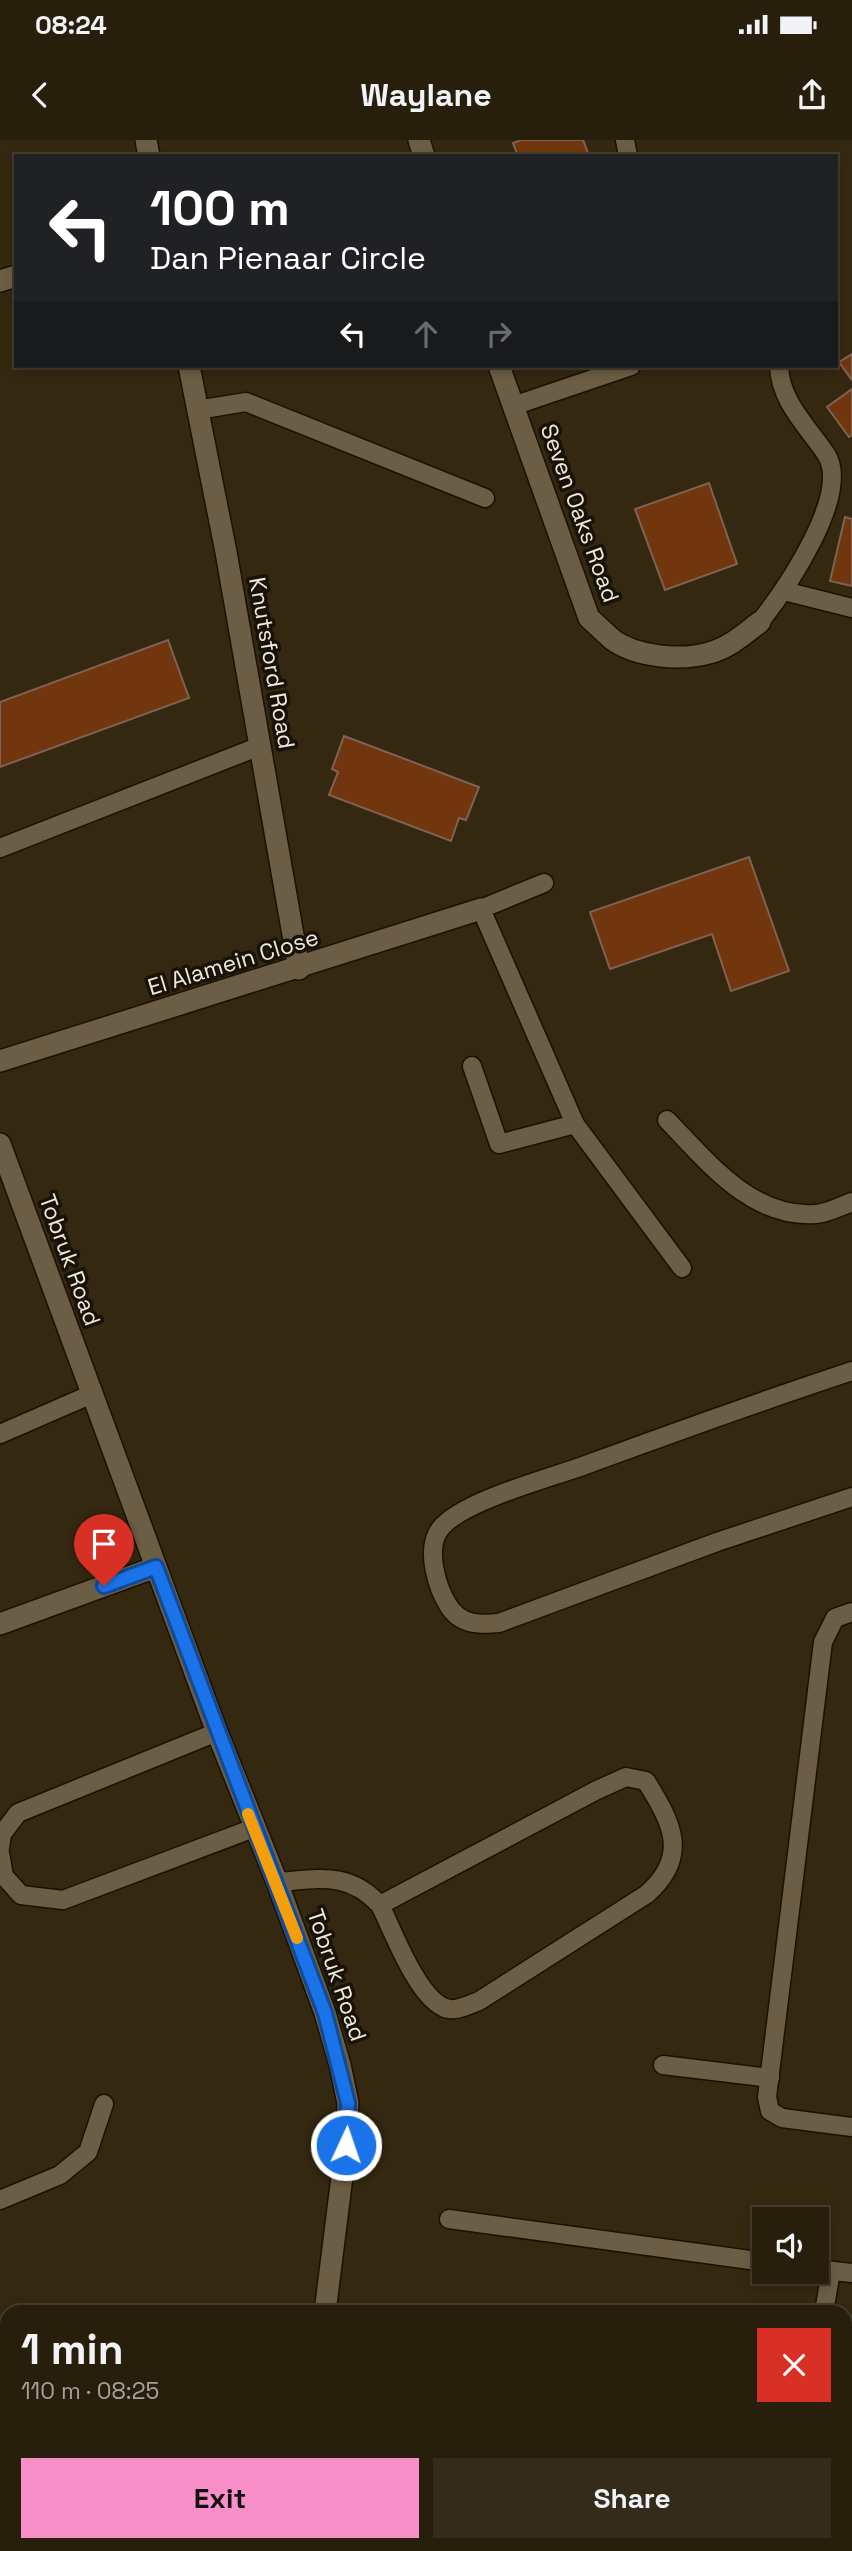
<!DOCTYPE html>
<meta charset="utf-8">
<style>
body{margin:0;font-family:"Space Grotesk",sans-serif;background:#342b1a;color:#f1f3f6;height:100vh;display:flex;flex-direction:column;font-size:26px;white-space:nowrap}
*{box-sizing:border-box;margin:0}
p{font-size:23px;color:#a5a29d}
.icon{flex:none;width:38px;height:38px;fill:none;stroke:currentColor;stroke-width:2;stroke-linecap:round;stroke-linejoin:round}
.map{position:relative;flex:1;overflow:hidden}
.sheet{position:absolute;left:0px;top:2165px;width:852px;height:247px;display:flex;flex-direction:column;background:#281e0c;border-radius:21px 21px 0 0;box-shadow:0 4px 10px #0003,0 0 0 2px #443c2d}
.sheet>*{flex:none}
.hud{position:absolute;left:14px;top:14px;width:824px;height:214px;border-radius:0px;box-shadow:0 4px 10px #0003,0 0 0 2px #443c2d;background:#202124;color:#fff;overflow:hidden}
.tools{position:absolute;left:752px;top:2067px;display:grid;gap:14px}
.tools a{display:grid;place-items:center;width:77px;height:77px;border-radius:0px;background:#281e0c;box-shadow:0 4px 10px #0003,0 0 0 2px #443c2d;font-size:35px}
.pin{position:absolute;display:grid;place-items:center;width:60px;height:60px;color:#fff;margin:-72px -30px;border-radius:50% 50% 50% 0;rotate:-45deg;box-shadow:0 0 7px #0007}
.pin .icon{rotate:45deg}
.me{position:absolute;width:77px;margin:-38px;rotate:3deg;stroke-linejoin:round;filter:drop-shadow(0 0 5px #0008)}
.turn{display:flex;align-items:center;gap:24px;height:147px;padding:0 21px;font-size:32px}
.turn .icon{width:91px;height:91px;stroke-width:2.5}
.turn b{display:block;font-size:49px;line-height:60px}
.lanes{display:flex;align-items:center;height:66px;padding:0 21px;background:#0003;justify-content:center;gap:35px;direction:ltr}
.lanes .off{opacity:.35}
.round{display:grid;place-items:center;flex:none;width:74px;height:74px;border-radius:0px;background:#342b1a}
.summary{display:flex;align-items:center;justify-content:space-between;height:119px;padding:0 21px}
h1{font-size:42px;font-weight:800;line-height:52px}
.action{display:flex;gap:14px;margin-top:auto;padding:14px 21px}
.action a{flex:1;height:80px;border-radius:0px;background:#f98fc9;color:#111;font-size:28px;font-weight:800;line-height:80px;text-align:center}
.action a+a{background:#342b1a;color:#f1f3f6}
.status{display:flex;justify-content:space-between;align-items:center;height:49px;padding:0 35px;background:#281e0c;direction:ltr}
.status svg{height:19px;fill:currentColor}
header{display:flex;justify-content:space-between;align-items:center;height:91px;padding:0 21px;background:#281e0c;font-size:32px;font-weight:800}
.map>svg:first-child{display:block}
.green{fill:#513800}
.building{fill:#72360e;stroke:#7e6254;stroke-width:2}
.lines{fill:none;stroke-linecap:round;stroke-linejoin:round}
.service-casing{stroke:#1c1000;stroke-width:21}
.minor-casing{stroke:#1c1000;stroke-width:24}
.service{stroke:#6c5e44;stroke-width:18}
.minor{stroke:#6c5e44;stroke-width:21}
.route-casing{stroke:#114b97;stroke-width:18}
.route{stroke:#1a73e8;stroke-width:12}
.slow{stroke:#f59e0b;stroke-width:12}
.labels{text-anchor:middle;stroke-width:7;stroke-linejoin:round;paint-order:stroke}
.street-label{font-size:23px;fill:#f1e9db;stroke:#181208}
</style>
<div class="status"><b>08:24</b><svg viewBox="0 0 49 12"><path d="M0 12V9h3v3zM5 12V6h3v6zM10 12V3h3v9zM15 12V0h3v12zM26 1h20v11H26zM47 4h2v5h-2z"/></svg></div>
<header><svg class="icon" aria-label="back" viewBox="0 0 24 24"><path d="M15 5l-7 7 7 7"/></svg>Waylane<svg class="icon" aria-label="share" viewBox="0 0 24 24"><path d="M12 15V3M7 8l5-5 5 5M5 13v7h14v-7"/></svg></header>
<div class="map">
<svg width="852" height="2411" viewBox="0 0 852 2411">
<rect width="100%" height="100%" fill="#352810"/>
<path class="green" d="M7,2333V2404H136L137,2411H0V2334Z"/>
<g class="building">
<path d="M521,0H583L589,16H518L513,3Z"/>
<path d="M852,214V240L839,222Z"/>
<path d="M852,249V295L849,297L827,267Z"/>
<path d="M709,343L737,424L665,450L635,369Z"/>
<path d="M845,377L852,379V446L830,441Z"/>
<path d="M168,500L189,558L0,627V562Z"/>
<path d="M344,596L479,647L466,680L459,678L451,701L329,655L338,632L332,629Z"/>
<path d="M749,717L789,831L731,851L712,794L610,829L590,772Z"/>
</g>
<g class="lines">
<defs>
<g id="service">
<path d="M625,0L628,16"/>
<path d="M513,266L631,226"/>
<path d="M197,270L246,262L485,358"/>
<path d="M784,451L852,468"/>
<path d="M760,482C785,450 852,354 826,314C807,286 780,261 779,226"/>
<path d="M0,708L260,606"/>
<path d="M544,743L481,769L575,984L682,1128"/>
<path d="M472,926L499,1004L575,984"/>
<path d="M667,980C708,1022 752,1079 816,1074C828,1073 841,1066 852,1062"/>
<path d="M852,1231C761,1261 670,1294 580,1327C546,1339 460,1362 440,1389C425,1409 437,1447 448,1465C460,1485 479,1485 499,1483L717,1402L852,1357"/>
<path d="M0,1294L92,1254"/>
<path d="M852,1472L835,1478L823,1502L767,1957L770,1971L782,1978L852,1987"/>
<path d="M0,1708L2,1694L18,1673L217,1592"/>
<path d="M0,1713L4,1736L21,1755L63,1760L254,1688"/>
<path d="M277,1742C320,1739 348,1731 380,1765L597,1650L626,1637L646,1641C672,1683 690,1716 647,1754L479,1861C468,1865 454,1873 443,1867C416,1854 393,1791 380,1765"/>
<path d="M663,1925L770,1938"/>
<path d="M0,2060L60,2035L88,2012L104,1964"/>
<path d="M449,2079L765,2122"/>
<path d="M817,2129L852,2133"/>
<path d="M824,2172L831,2131"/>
<path d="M449,2411L450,2404"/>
</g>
<g id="minor">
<path d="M146,0L149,16"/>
<path d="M419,0L424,16"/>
<path d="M0,141L16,136"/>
<path d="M189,226L226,412L299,829"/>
<path d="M499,226L589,478C597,485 605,493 613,500C637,517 681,521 709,513C729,508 744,494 760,482"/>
<path d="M0,921L481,769"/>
<path d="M0,1004L217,1592L277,1742L325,1873L340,1925L348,1963L346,2005L325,2172"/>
<path d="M0,1484L156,1427"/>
<path d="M0,2299L7,2298"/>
<path d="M845,2350L852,2351"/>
</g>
</defs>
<use href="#service" class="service-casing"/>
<use href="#minor" class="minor-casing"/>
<use href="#service" class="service"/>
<use href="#minor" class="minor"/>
</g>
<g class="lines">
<defs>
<path id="route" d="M104,1446L156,1427L325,1873L348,1963L346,2005"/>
</defs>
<use href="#route" class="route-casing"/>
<use href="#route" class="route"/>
<path class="slow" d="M248,1674L297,1798"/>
</g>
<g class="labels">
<g class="street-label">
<text transform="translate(580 373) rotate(70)" y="8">Seven Oaks Road</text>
<text transform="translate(272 523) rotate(80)" y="8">Knutsford Road</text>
<text transform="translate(233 822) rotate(-17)" y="8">El Alamein Close</text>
<text transform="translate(70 1120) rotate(70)" y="8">Tobruk Road</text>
<text transform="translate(337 1835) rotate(71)" y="8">Tobruk Road</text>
</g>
</g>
</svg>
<div class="tools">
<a><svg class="icon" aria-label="sound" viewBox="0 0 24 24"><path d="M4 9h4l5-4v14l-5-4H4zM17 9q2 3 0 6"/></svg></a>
</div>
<div class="pin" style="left:104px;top:1446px;background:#d93025"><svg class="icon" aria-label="arrive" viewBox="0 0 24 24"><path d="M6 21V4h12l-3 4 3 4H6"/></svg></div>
<svg class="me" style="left:346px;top:2005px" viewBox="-20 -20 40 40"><circle r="17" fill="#1a73e8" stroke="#fff" stroke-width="3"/><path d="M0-11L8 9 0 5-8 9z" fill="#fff"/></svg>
<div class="hud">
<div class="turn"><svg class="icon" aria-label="left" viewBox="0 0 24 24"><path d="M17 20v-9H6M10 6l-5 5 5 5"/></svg><div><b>100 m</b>Dan Pienaar Circle</div></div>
<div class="lanes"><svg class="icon" aria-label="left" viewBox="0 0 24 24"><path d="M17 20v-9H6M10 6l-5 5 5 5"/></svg><svg class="icon off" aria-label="ahead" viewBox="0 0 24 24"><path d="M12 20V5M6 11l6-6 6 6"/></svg><svg class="icon off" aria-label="right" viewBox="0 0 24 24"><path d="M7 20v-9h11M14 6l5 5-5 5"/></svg></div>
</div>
<section class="sheet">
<div class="summary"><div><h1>1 min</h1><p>110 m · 08:25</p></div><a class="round" style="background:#d93025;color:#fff"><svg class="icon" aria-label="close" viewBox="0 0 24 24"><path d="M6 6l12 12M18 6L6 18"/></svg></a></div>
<div class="action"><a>Exit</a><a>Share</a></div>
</section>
</div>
